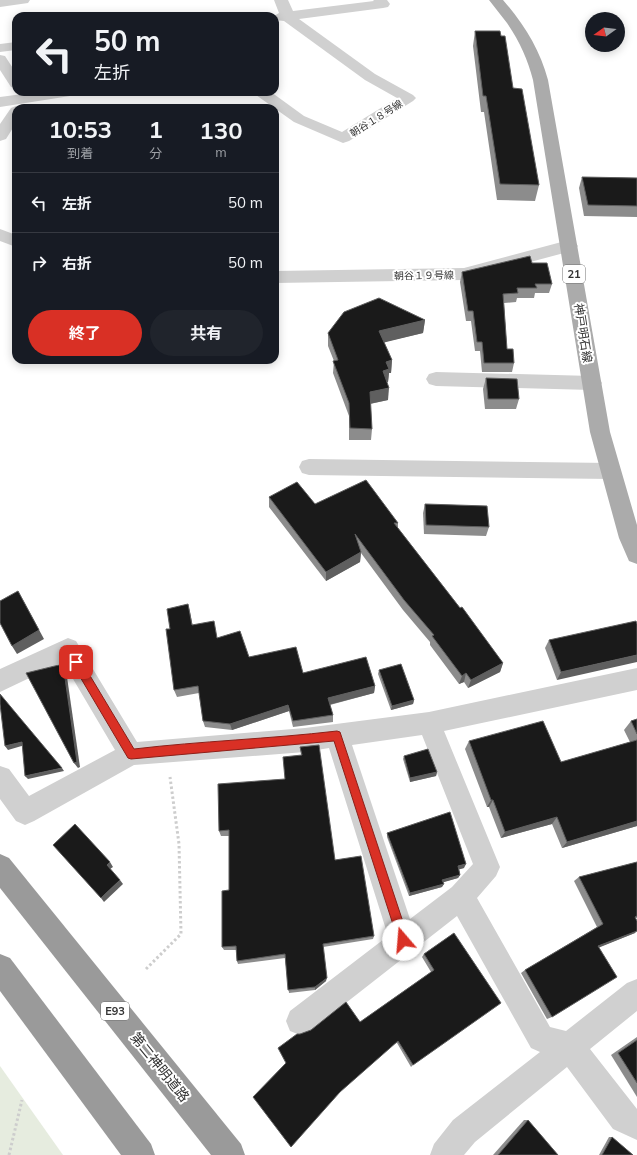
<!DOCTYPE html>
<html lang="ja">
<meta charset="utf-8">
<style>
body{margin:0;font-family:Mulish,"Noto Sans JP",sans-serif;background:#20242c;color:#f1f3f6;height:100vh;display:flex;flex-direction:column;font-size:15px;white-space:nowrap}
*{box-sizing:border-box;margin:0}
p{font-size:13px;color:#9ea1a6}
.icon{flex:none;width:22px;height:22px;fill:none;stroke:currentColor;stroke-width:2;stroke-linecap:round;stroke-linejoin:round}
.map{position:relative;flex:1;overflow:hidden}
.details{position:absolute;left:12px;top:104px;width:267px;height:260px;display:flex;flex-direction:column;background:#171b24;border-radius:12px;box-shadow:0 2px 10px #0003}
.details>*{flex:none}
.top-card{position:absolute;left:12px;top:12px;width:267px;height:84px;border-radius:12px;box-shadow:0 2px 10px #0003;background:#171b24;color:#f1f3f6;overflow:hidden}
.needle{width:26px;rotate:255deg}
.fabs{position:absolute;left:585px;top:12px;display:grid;gap:8px}
.fabs a{display:grid;place-items:center;width:40px;height:40px;border-radius:50%;background:#171b24;box-shadow:0 2px 10px #0003;font-size:20px}
.pin{position:absolute;display:grid;place-items:center;width:34px;height:34px;color:#fff;margin:-17px;border-radius:8px;box-shadow:0 2px 6px #0006}
.me{position:absolute;width:44px;margin:-22px;rotate:342deg;stroke-linejoin:round;filter:drop-shadow(0 0 3px #0008)}
.turn{display:flex;align-items:center;gap:14px;height:84px;padding:0 16px;font-size:18px}
.turn .icon{width:52px;height:52px;stroke-width:2.5}
.turn b{display:block;font-size:28px;line-height:34px}
.eta{display:flex;justify-content:space-evenly;align-items:center;height:68px;text-align:center}
.eta b{font-size:24px;font-weight:700;line-height:28px}
.primary-button{display:flex;gap:8px;margin-top:auto;padding:8px 16px}
.primary-button a{flex:1;height:46px;border-radius:24px;background:#d93025;color:#fff;font-size:16px;font-weight:700;line-height:46px;text-align:center}
.primary-button a+a{background:#20242c;color:#f1f3f6}
ul{padding:0;list-style:none}
li{display:flex;align-items:center;gap:12px;height:60px;padding:0 16px;border-top:1px solid #363941}
li div{flex:1}
li b{display:block;font-size:15px}
li em{font-style:normal}
.map>svg:first-child{display:block}
.green{fill:#e6ecdf}
.lines{fill:none;stroke-linecap:round;stroke-linejoin:round}
.path{stroke:#cdcdcd;stroke-width:3;stroke-dasharray:2.5 2.5;stroke-linecap:butt}
.street{fill:#d0d0d0;fill-rule:evenodd}
.primary{fill:#ababab;fill-rule:evenodd}
.highway{fill:#9a9a9a;fill-rule:evenodd}
.wall{fill:#8c8c8c}
.shaded-wall{fill:#5f5f5f}
.building{fill:#1a1a1a;stroke:#5f5f5f}
.route{fill:#d93025;stroke:#8d1f18}
.labels{text-anchor:middle;stroke-width:4;stroke-linejoin:round;paint-order:stroke}
.far-street-label{font-size:10px;fill:#333;stroke:#fff}
.shield{fill:#fff;stroke:#707070;stroke-width:1}
.shield-label{font-size:11px;font-weight:bold;fill:#333}
.street-label{font-size:12px;fill:#333;stroke:#fff}
.near-street-label{font-size:14px;fill:#333;stroke:#fff}
</style>
<div class="map">
<svg width="637" height="1155" viewBox="0 0 637 1155">
<rect width="100%" height="100%" fill="#fff"/>
<path class="green" d="M0,1066L63,1155H0Z"/>
<g class="lines">
<g class="path">
<path d="M146,969L181,934L179,844L170,777"/>
<path d="M9,1155L22,1100"/>
</g>
<g class="street">
<path d="M0,0H30L28,3L0,7Z"/>
<path d="M274,0H288L293,11L374,1L373,0H387L390,4L388,7L383,8L299,19L375,74L413,95L416,98L413,101L349,141L343,143L294,122L256,95L254,92H271L304,116L342,132L397,98L365,80L284,21L275,20L274,16L279,13Z"/>
<path d="M16,42V50L0,52V44Z"/>
<path d="M0,55L5,56L16,73V88L11,87L0,70Z"/>
<path d="M38,92H77L75,95L70,96L0,107V97Z"/>
<path d="M16,106L22,108H16V123L6,139L0,141V124L11,108Z"/>
<path d="M0,229L16,235V247L0,241Z"/>
<path d="M569,240L575,242L578,246L575,250L464,280L275,283V271L464,268Z"/>
<path d="M436,372L592,376L599,378L602,383L599,388L592,390L436,386L429,384L426,379L429,374Z"/>
<path d="M309,459L611,463L618,465L621,471L618,477L611,479L309,475L302,473L299,467L302,461Z"/>
<path d="M68,638L76,641L137,742L305,728L429,712L637,668V690L444,731L500,867L496,876L477,898L550,1027L566,1031L627,983L637,979V1011L590,1049L637,1109V1140L613,1129L567,1067L475,1142L464,1155H430L434,1144L453,1120L540,1052L531,1048L457,916L310,1031L300,1035L290,1031L286,1021L290,1011L388,936L329,748L305,752L134,765L34,821L25,825L16,821L0,799V766L9,769L29,796L115,750L63,662L0,692V669ZM422,735L473,864L452,887L410,919L352,745Z"/>
</g>
<path class="primary" d="M489,0H503C524,24 540,50 548,80L610,432L637,525V564L629,561L619,538L590,432L533,80C528,60 519,40 507,23C501,15 495,8 489,0Z"/>
<g class="highway">
<path d="M0,854L9,858L241,1144L245,1155H211L0,888Z"/>
<path d="M0,954L10,958L151,1144L155,1155H121L0,991Z"/>
</g>
</g>
<g class="wall">
<path d="M475,31L501,36L513,88L539,185L535,201L497,200L484,112H481L473,46Z"/>
<path d="M582,177L637,178V217L584,216L579,188Z"/>
<path d="M532,263L552,284L549,293H535L534,298H517L516,302L504,303L507,349L514,363L512,372H482L480,351H475L471,321H466L460,282L462,272Z"/>
<path d="M425,320L423,333L384,342L392,360L391,373H389L388,382H387L388,400L370,404L372,429L371,440H349V416L333,373L334,361L328,346V333Z"/>
<path d="M486,378L519,399L516,409H485L483,389Z"/>
<path d="M269,497L315,504L398,523V528L503,663L500,672L468,688L464,682L459,684L430,645V642L403,610L361,553L360,562L326,581L269,507Z"/>
<path d="M425,504L489,527L486,536L424,534L423,513Z"/>
<path d="M188,604L192,625L217,638L249,657L303,673L375,686L374,693L330,705L333,715V722L293,727L289,711L232,730L205,727L203,721L199,693L177,697L174,690L170,629Z"/>
<path d="M637,624L557,680L545,648L549,640Z"/>
<path d="M379,670L414,700L413,704L391,710L378,674Z"/>
<path d="M637,719V826L562,848L552,824L501,838L489,807H487L465,749L469,741L561,762L630,742L624,730L631,721Z"/>
<path d="M300,747L335,860L374,936L373,939L323,947L326,981L315,990L289,993L285,958L238,964L237,961L236,950H224L222,947L229,890V836H221L219,831L285,779L301,755Z"/>
<path d="M404,756L437,772L436,776L410,782L403,759Z"/>
<path d="M387,833L464,868L459,869L460,875L458,878L443,882L442,887L409,896L387,837Z"/>
<path d="M637,862V918H636L635,933L599,947L552,1017L547,1019L521,973L525,970L597,927L574,881L579,877Z"/>
<path d="M454,933L413,1065L411,1067L397,1043L286,1063L300,1034L360,1022L431,972L422,957L424,954Z"/>
<path d="M637,1037V1097L611,1055Z"/>
<path d="M524,1120H528L558,1155H493Z"/>
<path d="M609,1137H612L633,1155H599Z"/>
</g>
<g class="shaded-wall">
<path d="M425,320L423,333L378,344L379,331Z"/>
<path d="M392,360L391,373H389L388,382L381,383L383,371L386,362Z"/>
<path d="M389,388L388,400L369,404L370,392Z"/>
<path d="M361,552L360,562L326,581V572Z"/>
<path d="M18,591L44,639L17,654L12,646Z"/>
<path d="M188,604L190,612L194,633L192,625Z"/>
<path d="M637,655V662L557,680L561,672Z"/>
<path d="M503,663L500,672L468,688L471,680Z"/>
<path d="M63,664L66,670L80,767L78,768L74,763Z"/>
<path d="M466,673L464,682L459,684L462,676Z"/>
<path d="M375,686L374,693L328,705V698Z"/>
<path d="M414,700L413,704L391,710L392,706Z"/>
<path d="M288,705L289,711L232,730L230,724Z"/>
<path d="M22,742L25,745L8,750L5,746Z"/>
<path d="M62,768L64,771L28,779L25,776Z"/>
<path d="M437,772L436,776L410,782V778Z"/>
<path d="M491,800H493L489,807H487Z"/>
<path d="M557,817L552,824L501,838L505,832Z"/>
<path d="M637,821V826L562,848L567,842Z"/>
<path d="M110,862L113,867L110,869L107,865Z"/>
<path d="M466,864L464,868L457,870L458,866Z"/>
<path d="M460,875L458,878L441,883L442,880Z"/>
<path d="M120,880L123,884L104,902L101,898Z"/>
<path d="M444,884L442,887L409,896L410,893Z"/>
<path d="M637,931L635,933L593,950L598,946Z"/>
<path d="M327,978L326,981L315,990V987Z"/>
</g>
<g class="building">
<path d="M475,31H500L501,36H505L513,88L522,89L539,185L500,184L486,96H483Z"/>
<path d="M582,177L637,178V206L588,205Z"/>
<path d="M530,256L532,263H547L552,284H535L537,288H517L518,293L503,294L507,349H513L514,363H484L482,342H477L473,311H468L462,272Z"/>
<path d="M379,298L425,320L379,331L392,360L386,362L389,369L383,371L389,388L370,392L372,429L350,428L349,403L333,361L338,360L328,333L344,312Z"/>
<path d="M486,378L517,379L519,399H488Z"/>
<path d="M366,480L398,523H394L460,608L462,607L503,663L471,680L466,673L462,676L432,636L434,635L404,600L355,534L361,552L326,572L269,497L297,482L315,504Z"/>
<path d="M425,504L487,506L489,527L426,525Z"/>
<path d="M18,591L39,630L12,646L0,623V601Z"/>
<path d="M188,604L192,625L214,621L217,638L240,631L249,657L296,647L303,673L366,657L375,686L328,698L333,715L293,721L288,705L230,724L203,721L198,686L174,690L166,629H170L167,609Z"/>
<path d="M636,621L637,624V655L561,672L549,640Z"/>
<path d="M63,664L77,762L74,763L26,673Z"/>
<path d="M401,664L414,700L392,706L379,670Z"/>
<path d="M0,694L20,718L62,768L25,776L22,742L5,746L0,704Z"/>
<path d="M637,719V734L631,721Z"/>
<path d="M543,721L561,762L637,740V821L567,842L557,817L505,832L493,800H491L469,741Z"/>
<path d="M319,745L335,860L361,856L374,936L323,944L327,978L315,987L288,990L285,954L237,961L236,946L222,947V891L229,890V830L219,831L218,784L285,779L283,757L302,755L300,747Z"/>
<path d="M428,749L437,772L410,778L404,756Z"/>
<path d="M450,812L466,864L458,866L460,875L442,880L444,884L410,893L387,833Z"/>
<path d="M75,824L110,862L107,865L120,880L101,898L53,845Z"/>
<path d="M637,862V916L635,917L637,921V931L598,946L617,977L552,1017L525,970L603,924L579,877Z"/>
<path d="M454,933L501,1003L413,1065L398,1041L340,1092L291,1147L253,1097L286,1063L278,1048L297,1034H300L311,1030L346,1002L360,1022L434,970L424,954Z"/>
<path d="M637,1040V1083L618,1053Z"/>
<path d="M528,1120L558,1155H498Z"/>
<path d="M612,1137L633,1155H602Z"/>
</g>
<path class="route" d="M76,657L80,659L134,749C201,741 269,739 337,731L340,732L409,940L407,944L403,946L399,944L398,940L334,741L131,759L128,758L73,665L71,662L73,659Z"/>
<g class="labels">
<g class="far-street-label">
<text transform="translate(376 118) rotate(-32)" y="4">朝谷１８号線</text>
<text transform="translate(424 275) rotate(-1)" y="4">朝谷１９号線</text>
</g>
<g class="shield">
<rect x="563" y="265" width="22" height="18" rx="3"/>
<rect x="101" y="1002" width="28" height="18" rx="3"/>
</g>
<g class="shield-label">
<text x="574" y="278">21</text>
<text x="115" y="1015">E93</text>
</g>
<g class="street-label">
<text transform="translate(583 333) rotate(81)" y="4">神戸明石線</text>
</g>
<g class="near-street-label">
<text transform="translate(160 1067) rotate(51)" y="5">第二神明道路</text>
</g>
</g>
</svg>
<div class="fabs">
<a><svg class="needle" viewBox="-14 -14 28 28"><path d="M0-13l5 13h-10z" fill="#e53935"/><path d="M0 13l5-13h-10z" fill="#9ea1a6"/></svg></a>
</div>
<div class="pin" style="left:76px;top:662px;background:#d93025"><svg class="icon" aria-label="arrive" viewBox="0 0 24 24"><path d="M6 21V4h12l-3 4 3 4H6"/></svg></div>
<svg class="me" style="left:403px;top:940px" viewBox="-20 -20 40 40"><circle r="19" fill="#fff"/><path d="M0-13L10 11 0 6-10 11z" fill="#d93025"/></svg>
<div class="top-card">
<div class="turn"><svg class="icon" aria-label="left" viewBox="0 0 24 24"><path d="M17 20v-9H6M10 6l-5 5 5 5"/></svg><div><b>50 m</b>左折</div></div>
</div>
<section class="details">
<div class="eta">
<div><b>10:53</b><p>到着</p></div>
<div><b>1</b><p>分</p></div>
<div><b>130</b><p>m</p></div>
</div>
<ul>
<li><svg class="icon" aria-label="left" viewBox="0 0 24 24"><path d="M17 20v-9H6M10 6l-5 5 5 5"/></svg><div><b>左折</b></div><em>50 m</em></li>
<li><svg class="icon" aria-label="right" viewBox="0 0 24 24"><path d="M7 20v-9h11M14 6l5 5-5 5"/></svg><div><b>右折</b></div><em>50 m</em></li>
</ul>
<div class="primary-button"><a>終了</a><a>共有</a></div>
</section>
</div>
